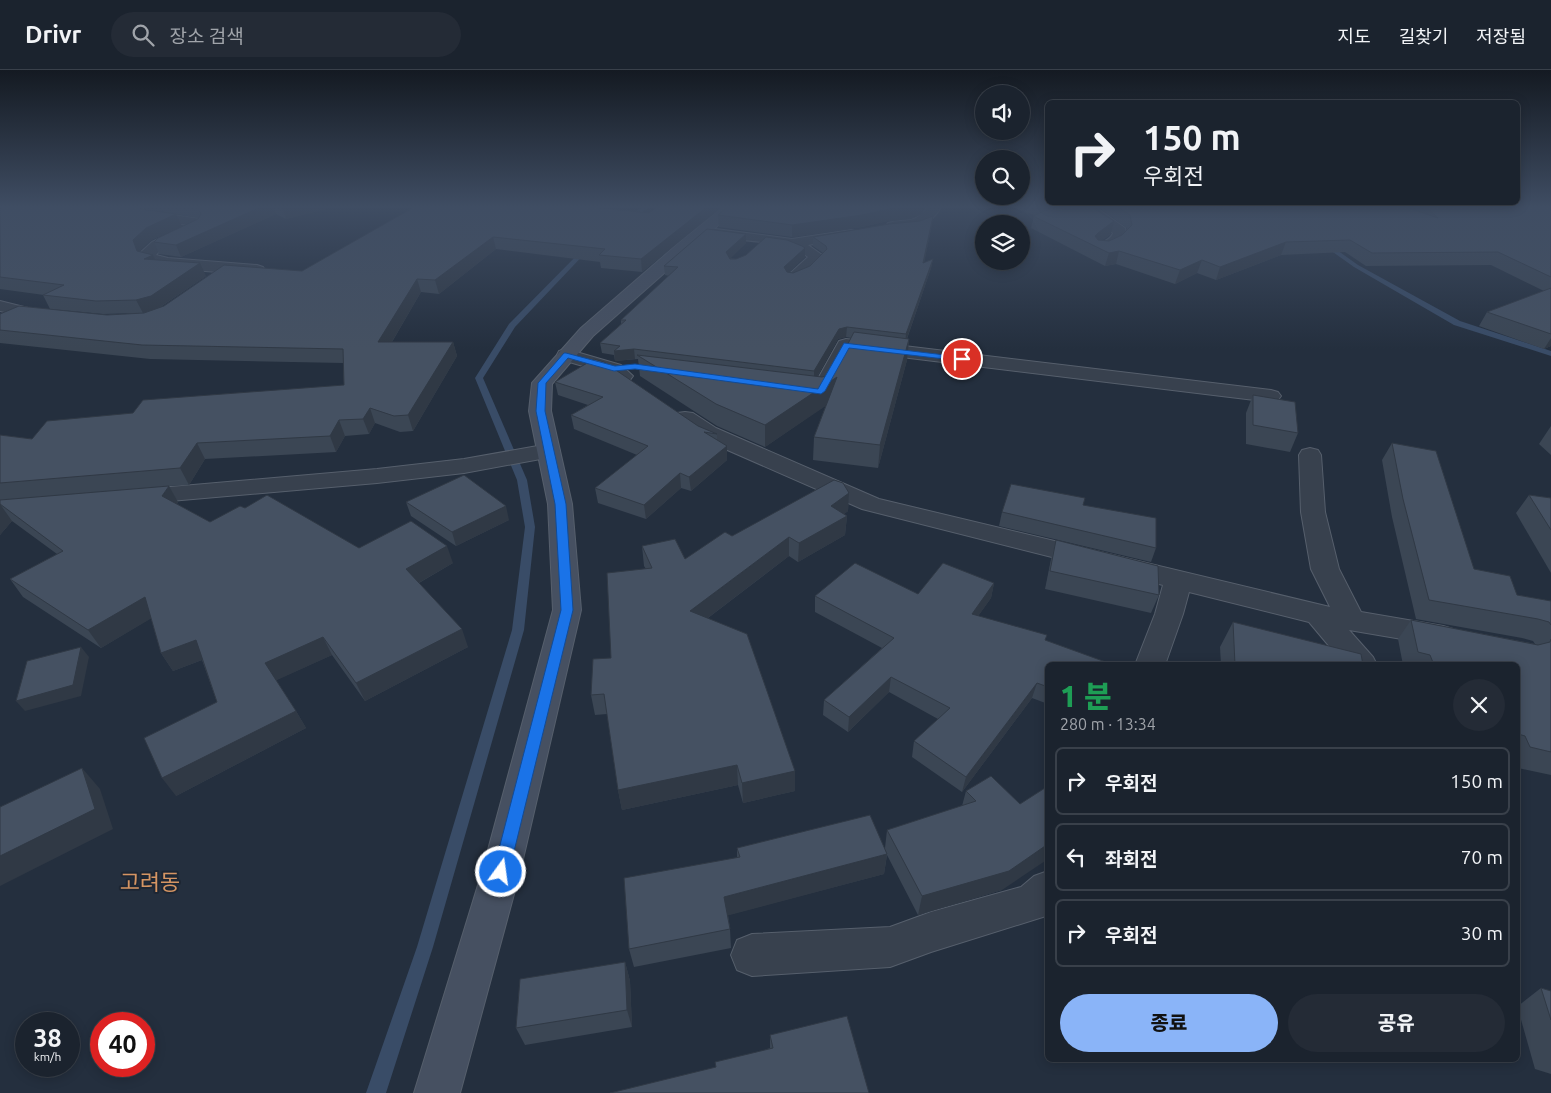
<!DOCTYPE html>
<html lang="ko">
<meta charset="utf-8">
<style>
body{margin:0;font-family:Ubuntu,"Noto Sans KR",sans-serif;background:#242b36;color:#f1f3f6;height:100vh;display:flex;flex-direction:column;font-size:19px;white-space:nowrap}
*{box-sizing:border-box;margin:0}
p{font-size:16px;color:#a0a4aa}
.icon{flex:none;width:28px;height:28px;fill:none;stroke:currentColor;stroke-width:2;stroke-linecap:round;stroke-linejoin:round}
.map{position:relative;flex:1;overflow:hidden}
.side{position:absolute;left:1045px;top:592px;width:475px;height:400px;display:flex;flex-direction:column;background:#1b232e;border-radius:8px;box-shadow:0 2px 12px #0003,0 0 0 1px #39404a}
.side>*{flex:none}
.guide{position:absolute;left:1045px;top:30px;width:475px;height:105px;border-radius:8px;box-shadow:0 2px 12px #0003,0 0 0 1px #39404a;background:#1b232e;color:#f1f3f6;overflow:hidden}
.controls{position:absolute;left:975px;top:15px;display:grid;gap:10px}
.controls a{display:grid;place-items:center;width:55px;height:55px;border-radius:50%;background:#1b232e;box-shadow:0 2px 12px #0003,0 0 0 1px #39404a;font-size:25px}
.speed{position:absolute;left:15px;top:942px;display:flex;gap:10px;font-size:25px;font-weight:700;text-align:center}
.speed>*{display:grid;place-content:center;width:65px;height:65px;border-radius:50%;background:#1b232e;box-shadow:0 2px 12px #0003,0 0 0 1px #39404a;line-height:1}
.speed small{font-size:12px;font-weight:400}
.speed .limit{border:8px solid #d22;background:#fff;color:#111}
.pin{position:absolute;display:grid;place-items:center;width:42px;height:42px;color:#fff;margin:-21px;border:2px solid #fff;border-radius:50%;box-shadow:0 1px 5px #0007}
.me{position:absolute;width:55px;margin:-28px;rotate:14deg;stroke-linejoin:round;filter:drop-shadow(0 0 4px #0008)}
.turn{display:flex;align-items:center;gap:18px;height:105px;padding:0 15px;font-size:22px}
.turn .icon{width:65px;height:65px;stroke-width:2.5}
.turn b{display:block;font-size:35px;line-height:42px}
.round{display:grid;place-items:center;flex:none;width:52px;height:52px;border-radius:26px;background:#242b36}
.overview{display:flex;align-items:center;justify-content:space-between;height:85px;padding:0 15px}
h1{font-size:30px;font-weight:800;line-height:38px;color:#1e9e55}
.cta{display:flex;gap:10px;margin-top:auto;padding:10px 15px}
.cta a{flex:1;height:58px;border-radius:30px;background:#8ab4f8;color:#111;font-size:20px;font-weight:800;line-height:58px;text-align:center}
.cta a+a{background:#242b36;color:#f1f3f6}
ul{padding:0;list-style:none}
li{display:flex;align-items:center;gap:15px;height:68px;margin:0 10px 8px;padding:0 5px;border:2px solid #39404a;border-radius:8px}
li div{flex:1}
li b{display:block;font-size:19px}
li em{font-style:normal}
header{display:flex;align-items:center;gap:30px;box-sizing:border-box;height:70px;padding:0 25px;background:#1b232e;border-bottom:1px solid #39404a}
header strong{font-size:24px}
nav{display:flex;gap:28px;margin-inline-start:auto;font-size:18px}
.search{width:350px;height:45px;background:#242b36;display:flex;align-items:center;gap:12px;box-sizing:border-box;padding:0 18px;border-radius:28px;color:#a0a4aa;font-size:19px}
.map>svg:first-child{display:block}
.lines{fill:none;stroke-linecap:round;stroke-linejoin:round}
.stream{fill:#394c67;fill-rule:evenodd}
.street-casing{stroke:#565f6c;stroke-width:2}
.secondary-casing{stroke:#565f6c;stroke-width:2}
.street{fill:#38414e;fill-rule:evenodd}
.secondary{fill:#465061;fill-rule:evenodd}
.wall{fill:#3b4654;fill-rule:evenodd}
.shaded-wall{fill:#303945}
.building{fill:#455162;stroke:#303945}
.route{fill:#1a73e8;stroke:#114b97}
.labels{text-anchor:middle;stroke-width:4;stroke-linejoin:round;paint-order:stroke}
.near-quarter-label{font-size:22px;fill:#d59563;stroke:#1d2633}
</style>
<header>
<strong>Drivr</strong>
<div class="search"><svg class="icon" aria-label="search" viewBox="0 0 24 24"><circle cx="10" cy="10" r="6"/><path d="M15 15l6 6"/></svg>장소 검색</div>
<nav><a>지도</a><a>길찾기</a><a>저장됨</a></nav>
</header>
<div class="map">
<svg width="1551" height="1023" viewBox="0 0 1551 1023">
<rect width="100%" height="100%" fill="#242f3e"/>
<g class="lines">
<g class="stream">
<path d="M644,136H651L628,151H624V149Z"/>
<path d="M1323,173H1327L1358,195L1460,251L1551,281V286L1454,255L1354,197L1323,175Z"/>
<path d="M585,177L590,178L515,257L483,308L527,410L535,457L524,560L433,877L386,1023H366L417,877L512,560L525,457L517,410L475,308L509,254Z"/>
</g>
<defs>
<g id="street">
<path d="M143,136H157L158,143L201,149L204,156L202,159L162,178L156,185L168,188L257,195L263,197L265,200L263,203L257,205L167,198L144,191L140,183L152,172L188,155L147,149Z"/>
<path d="M928,136H942C930,156 911,165 888,159L886,156L888,153C906,148 916,155 928,136Z"/>
<path d="M1080,136H1094L1125,158L1127,166C1120,176 1108,185 1096,182L1094,179C1099,171 1110,172 1113,163L1085,144Z"/>
<path d="M708,158L792,169L851,160L856,161L858,164L856,167L851,168L808,175L825,187C817,197 801,214 788,210L786,207L808,187C782,167 734,173 703,165L701,162L703,159Z"/>
<path d="M0,231L28,238L54,241L57,245L54,249C37,253 17,245 0,241Z"/>
<path d="M846,269L1271,320L1278,322L1281,326L1278,330L1271,332L852,281L828,325L821,327L797,323L794,319L797,315L804,313L815,314L839,271Z"/>
<path d="M566,279L621,295L633,306L630,310L623,312L616,310L607,303L559,289L557,285L559,281Z"/>
<path d="M685,342L693,343L716,358L879,429L1330,537L1311,499L1301,442L1299,385L1302,380L1310,378L1318,380L1321,385L1325,442L1339,499L1361,542L1443,556L1453,559L1458,566L1453,573L1443,576L1349,560L1373,587L1377,595H1345L1309,552L1189,522L1183,544L1165,595H1135L1155,544L1163,515L862,439L700,368L677,353L674,348L677,343Z"/>
<path d="M549,374L557,376L560,381L557,386L464,403L377,413L136,434L127,432L124,427L127,422L136,420L377,399L464,389Z"/>
<path d="M1048,801L1046,846L931,882L890,897L752,906L737,900L731,885L737,870L752,864L890,857L931,842L1021,817L1034,806Z"/>
</g>
<path id="secondary" d="M725,136H740L593,266L552,314L551,341L572,434L581,540L520,802L460,1023H414L482,802L553,540L548,434L529,341L532,313L581,258L680,172Z"/>
</defs>
<use href="#street" class="street-casing"/>
<use href="#secondary" class="secondary-casing"/>
<use href="#street" class="street"/>
<use href="#secondary" class="secondary"/>
</g>
<g class="wall">
<path d="M0,136H142V140L182,156L151,170L139,181L153,185L155,190L206,206L159,238L302,201L416,136L649,143L658,136H723L642,202L601,198L600,192L496,179L439,224L421,222L392,272H453L457,286L413,361L400,362L375,353L369,364L345,366L336,382L205,389L189,415L169,416L178,432L177,434L210,452L245,438L359,478L453,493L419,513L468,577L365,631L332,585L276,610L296,641L306,658L176,726L217,632L202,590L173,601L161,583L151,548L101,578L23,527L10,509L57,484L12,451L0,465V365L32,369L133,343L344,315L343,293L150,289L0,273V244L107,245L139,243L103,244L50,239L43,225H44L0,219Z"/>
<path d="M157,136H338L286,149L276,144L181,187L159,184L154,172L198,149L199,148L160,141Z"/>
<path d="M729,136H926L922,144L911,149L888,151L862,157L792,167L719,157L718,145Z"/>
<path d="M1012,136H1090L1111,164L1101,171H1109L1122,165L1127,160V158L1097,136H1403L1409,138L1407,136H1551V276L1544,279L1479,256L1487,242L1544,221L1491,195L1366,196L1345,182L1281,185L1216,210L1197,203L1175,214L1116,194L1105,196L1031,158L1034,145Z"/>
<path d="M932,154L924,193L933,189L931,198L907,269H909L907,290L878,398L813,390L814,367L826,335L765,377L717,356L640,306L638,289L615,291L614,285L602,283L600,273L621,254V250L669,206L665,205L664,196L746,164V173L730,188L736,189L805,187L789,202L793,203L810,196L823,183L813,176V167ZM846,267L851,268L834,301L830,305L822,307H817L838,269Z"/>
<path d="M555,312L698,356L717,364V370L727,390L691,421L681,418L646,449L598,433L595,418L637,385L574,359L571,345L588,335L558,325Z"/>
<path d="M1253,325L1298,363L1290,382L1246,374V343Z"/>
<path d="M1551,356V385L1539,374Z"/>
<path d="M1392,373L1474,499L1517,525L1551,531V705L1518,698V595H1403L1398,569L1411,550L1535,574L1533,571L1522,568L1416,549L1392,447L1382,390Z"/>
<path d="M849,423L848,441L844,444L847,446L845,465L798,492L789,486L708,548L795,721L743,733L738,715L622,740L618,720L607,644L595,645L591,625L611,588L646,499L644,496L642,476L685,489L732,466Z"/>
<path d="M1529,425L1551,428V503L1516,443Z"/>
<path d="M406,432L509,450L456,476L411,446Z"/>
<path d="M1083,435L1156,478L1151,492L999,456L1002,442Z"/>
<path d="M1056,470L1159,525L1151,543L1045,519L1051,489Z"/>
<path d="M994,513L991,528L978,546L1045,570L1048,595V634L1032,628L962,722L912,687L914,671L938,649L889,622L848,662L823,645L824,630L882,578L815,542V526L918,524Z"/>
<path d="M1233,552L1363,595H1221L1220,577Z"/>
<path d="M991,706L1002,820L918,845L887,785L884,804L728,845L730,859L731,878L634,897L629,879L737,788V778H885L887,760L962,736L966,721Z"/>
<path d="M625,892L630,911L632,957L525,975L516,958Z"/>
<path d="M1541,918L1551,921V1004L1535,999L1518,939V936Z"/>
<path d="M770,965L869,1023L715,997L770,978Z"/>
</g>
<g class="shaded-wall">
<path d="M263,136H273L276,144L181,187L176,175Z"/>
<path d="M287,136H338L286,149L282,137Z"/>
<path d="M708,136H723L642,202L641,189Z"/>
<path d="M915,136H926L922,144L911,149L888,151L862,157L792,167V155L889,139Z"/>
<path d="M176,144L182,156L151,170L139,182L137,181L133,170L146,158Z"/>
<path d="M933,146L932,154L922,202L923,193Z"/>
<path d="M1114,151L1111,164L1094,176L1095,166L1098,163Z"/>
<path d="M746,164V173L727,192L726,182Z"/>
<path d="M493,167L496,179L439,224L435,210Z"/>
<path d="M1286,172L1281,185L1216,210L1220,197Z"/>
<path d="M805,178V187L784,207V197Z"/>
<path d="M1119,181L1116,194L1105,196L1109,183Z"/>
<path d="M153,185L159,197L144,189Z"/>
<path d="M933,189L931,198L905,274L906,264Z"/>
<path d="M1202,190L1197,203L1175,214L1180,200Z"/>
<path d="M200,193L206,206L157,239L143,243L136,230Z"/>
<path d="M417,209L421,222L383,287L378,272Z"/>
<path d="M847,257L846,267L838,269L814,312V301L839,259Z"/>
<path d="M1551,268V276L1544,279Z"/>
<path d="M909,269L907,290L878,398L880,375Z"/>
<path d="M453,272L457,286L413,361L408,345Z"/>
<path d="M634,279L635,289L615,291L614,281Z"/>
<path d="M837,307L836,329L765,377V355Z"/>
<path d="M370,338L375,353L369,364L363,349Z"/>
<path d="M339,350L345,366L336,382L330,366Z"/>
<path d="M197,373L205,389L189,415L180,398Z"/>
<path d="M727,376V390L691,421L689,407Z"/>
<path d="M680,403L681,418L646,449L644,435Z"/>
<path d="M169,416L178,432L172,442L162,426Z"/>
<path d="M849,423L848,441L830,455L831,436Z"/>
<path d="M0,434L12,451L0,465Z"/>
<path d="M506,436L509,450L456,476L452,462Z"/>
<path d="M847,446L845,465L798,492L799,473Z"/>
<path d="M789,467V486L692,560L690,541Z"/>
<path d="M447,476L453,493L413,516L406,499Z"/>
<path d="M994,513L991,528L969,559L972,544Z"/>
<path d="M145,527L157,545L101,578L88,560Z"/>
<path d="M462,559L468,577L365,631L356,613Z"/>
<path d="M323,567L332,585L275,611L265,593Z"/>
<path d="M196,570L207,588L173,601L161,583Z"/>
<path d="M81,577L89,587L81,626L25,641L16,631Z"/>
<path d="M891,607L889,622L848,662L849,647Z"/>
<path d="M1037,613L1032,628L962,722L966,707Z"/>
<path d="M296,641L306,658L176,726L162,708Z"/>
<path d="M737,695L738,715L622,740L618,720Z"/>
<path d="M82,698L100,719L113,759L0,816V786Z"/>
<path d="M795,701V721L743,733L742,713Z"/>
<path d="M1048,774V789L1002,820L918,845L922,826Z"/>
<path d="M887,784L884,804L726,846L724,827Z"/>
<path d="M625,892L630,911L632,957L627,940Z"/>
</g>
<g class="building">
<path d="M0,136H140L141,139L176,144L146,158L133,170L137,181L153,185L144,189L200,193L151,226L136,230L96,231L43,225L64,215L0,207Z"/>
<path d="M192,136H263L176,175L154,172L158,168L198,149L201,144L198,137Z"/>
<path d="M416,136H581L649,143L658,136H708L641,189L599,185L605,179L493,167L435,210L417,209L378,272H453L408,345L394,346L370,338L363,349L339,350L330,366L197,373L180,398L0,413V365L32,369L47,351L133,343L143,330L344,315L343,279L142,275L0,260V244L19,236L107,245L144,243L164,236L224,195L302,201Z"/>
<path d="M729,136H915L913,137L889,139L862,145L792,155L718,145Z"/>
<path d="M1042,136H1090L1114,151L1098,163L1095,166L1098,170L1109,171L1122,165L1132,155L1130,145L1117,136H1303L1311,139L1316,136H1403L1438,148L1425,136H1551V207L1498,182L1372,183L1350,170L1286,172L1220,197L1202,190L1180,200L1119,181L1109,183L1033,146L1049,139Z"/>
<path d="M933,146L923,193L933,189L906,264L847,257L839,259L814,301L634,279L614,281L620,276L600,273L626,250H621L678,197L664,196L707,159L746,164L726,182L730,189H736L746,185L766,167L787,170L802,176L805,178L784,197L787,202L793,203L810,196L827,179L826,176L813,167L889,154L920,151Z"/>
<path d="M1551,218V264L1487,242Z"/>
<path d="M854,262L909,269L880,375L814,367L837,307L765,355L716,334L637,285L822,307L830,305L834,301Z"/>
<path d="M594,289L604,292L698,356L717,364L704,362L727,376L689,407L680,403L644,435L595,418L648,376L571,345L603,327L555,312Z"/>
<path d="M1253,325L1295,332L1298,363L1253,355Z"/>
<path d="M1392,373L1436,381L1474,499L1510,506L1517,525L1551,531V555L1549,552L1538,549L1429,530L1403,429Z"/>
<path d="M464,405L506,436L452,462L406,432Z"/>
<path d="M834,410L843,413L849,423L831,436L847,446L799,473L789,467L690,541L747,564L795,701L742,713L737,695L618,720L604,624L591,625L593,589L611,588L607,503L652,498L642,476L675,469L685,489L725,462L732,466Z"/>
<path d="M1011,414L1085,428L1083,435L1156,448V478L1002,442Z"/>
<path d="M169,416L162,426L210,452L240,436L245,438L267,425L359,478L411,451L447,476L406,499L462,559L356,613L323,567L265,593L296,641L162,708L144,668L217,632L196,570L161,583L145,527L88,560L10,509L63,481L0,434V430Z"/>
<path d="M1529,425L1551,428V460Z"/>
<path d="M1056,470L1158,496L1159,525L1050,501Z"/>
<path d="M855,493L918,524L943,493L994,513L972,544L1047,565L1045,570L1114,595H1048V617L1037,613L966,707L914,671L950,638L891,607L849,647L824,630L894,568L815,526Z"/>
<path d="M1411,550L1538,575L1550,572L1551,569V682L1530,677L1525,666L1518,664V595H1434L1430,585L1418,582Z"/>
<path d="M1233,552L1361,584L1363,595H1235Z"/>
<path d="M81,577L73,615L16,631L27,591Z"/>
<path d="M82,698L95,739L0,786V737Z"/>
<path d="M991,706L1020,734L1048,716V774L1009,801L922,826L887,760L976,731L966,721Z"/>
<path d="M870,745L887,784L724,827L730,859L629,879L624,808L740,787L737,778Z"/>
<path d="M625,892L627,940L516,958L520,909Z"/>
<path d="M1541,918L1551,921V950Z"/>
<path d="M847,946L869,1023H610L716,997L715,992L773,978L770,965Z"/>
</g>
<linearGradient id="sky" x2="0" y2="1"><stop stop-color="#141a22"/><stop offset="0.49" stop-color="#3f4d63"/><stop offset="1" stop-color="#3f4d63" stop-opacity="0"/></linearGradient>
<rect width="1551" height="279" fill="url(#sky)"/>
<path class="route" d="M844,273L962,287L966,289L962,291L849,278L825,321L821,324L635,299L614,301L568,288L546,313L545,341L566,434L573,540L509,802L506,807L501,810L495,807L493,802L561,540L555,434L536,341L538,313L564,283H566L615,296L635,294L818,319Z"/>
<g class="labels">
<g class="near-quarter-label">
<text x="150" y="820">고려동</text>
</g>
</g>
</svg>
<div class="controls">
<a><svg class="icon" aria-label="sound" viewBox="0 0 24 24"><path d="M4 9h4l5-4v14l-5-4H4zM17 9q2 3 0 6"/></svg></a>
<a><svg class="icon" aria-label="search" viewBox="0 0 24 24"><circle cx="10" cy="10" r="6"/><path d="M15 15l6 6"/></svg></a>
<a><svg class="icon" aria-label="layers" viewBox="0 0 24 24"><path d="M12 4l9 5-9 5-9-5zM3 14l9 5 9-5"/></svg></a>
</div>
<div class="speed"><div>38<small>km/h</small></div><div class="limit">40</div></div>
<div class="pin" style="left:962px;top:289px;background:#d93025"><svg class="icon" aria-label="arrive" viewBox="0 0 24 24"><path d="M6 21V4h12l-3 4 3 4H6"/></svg></div>
<svg class="me" style="left:501px;top:802px" viewBox="-20 -20 40 40"><circle r="17" fill="#1a73e8" stroke="#fff" stroke-width="3"/><path d="M0-11L8 9 0 5-8 9z" fill="#fff"/></svg>
<div class="guide">
<div class="turn"><svg class="icon" aria-label="right" viewBox="0 0 24 24"><path d="M7 20v-9h11M14 6l5 5-5 5"/></svg><div><b>150 m</b>우회전</div></div>
</div>
<section class="side">
<div class="overview"><div><h1>1 분</h1><p>280 m · 13:34</p></div><a class="round"><svg class="icon" aria-label="close" viewBox="0 0 24 24"><path d="M6 6l12 12M18 6L6 18"/></svg></a></div>
<ul>
<li><svg class="icon" aria-label="right" viewBox="0 0 24 24"><path d="M7 20v-9h11M14 6l5 5-5 5"/></svg><div><b>우회전</b></div><em>150 m</em></li>
<li><svg class="icon" aria-label="left" viewBox="0 0 24 24"><path d="M17 20v-9H6M10 6l-5 5 5 5"/></svg><div><b>좌회전</b></div><em>70 m</em></li>
<li><svg class="icon" aria-label="right" viewBox="0 0 24 24"><path d="M7 20v-9h11M14 6l5 5-5 5"/></svg><div><b>우회전</b></div><em>30 m</em></li>
</ul>
<div class="cta"><a>종료</a><a>공유</a></div>
</section>
</div>
